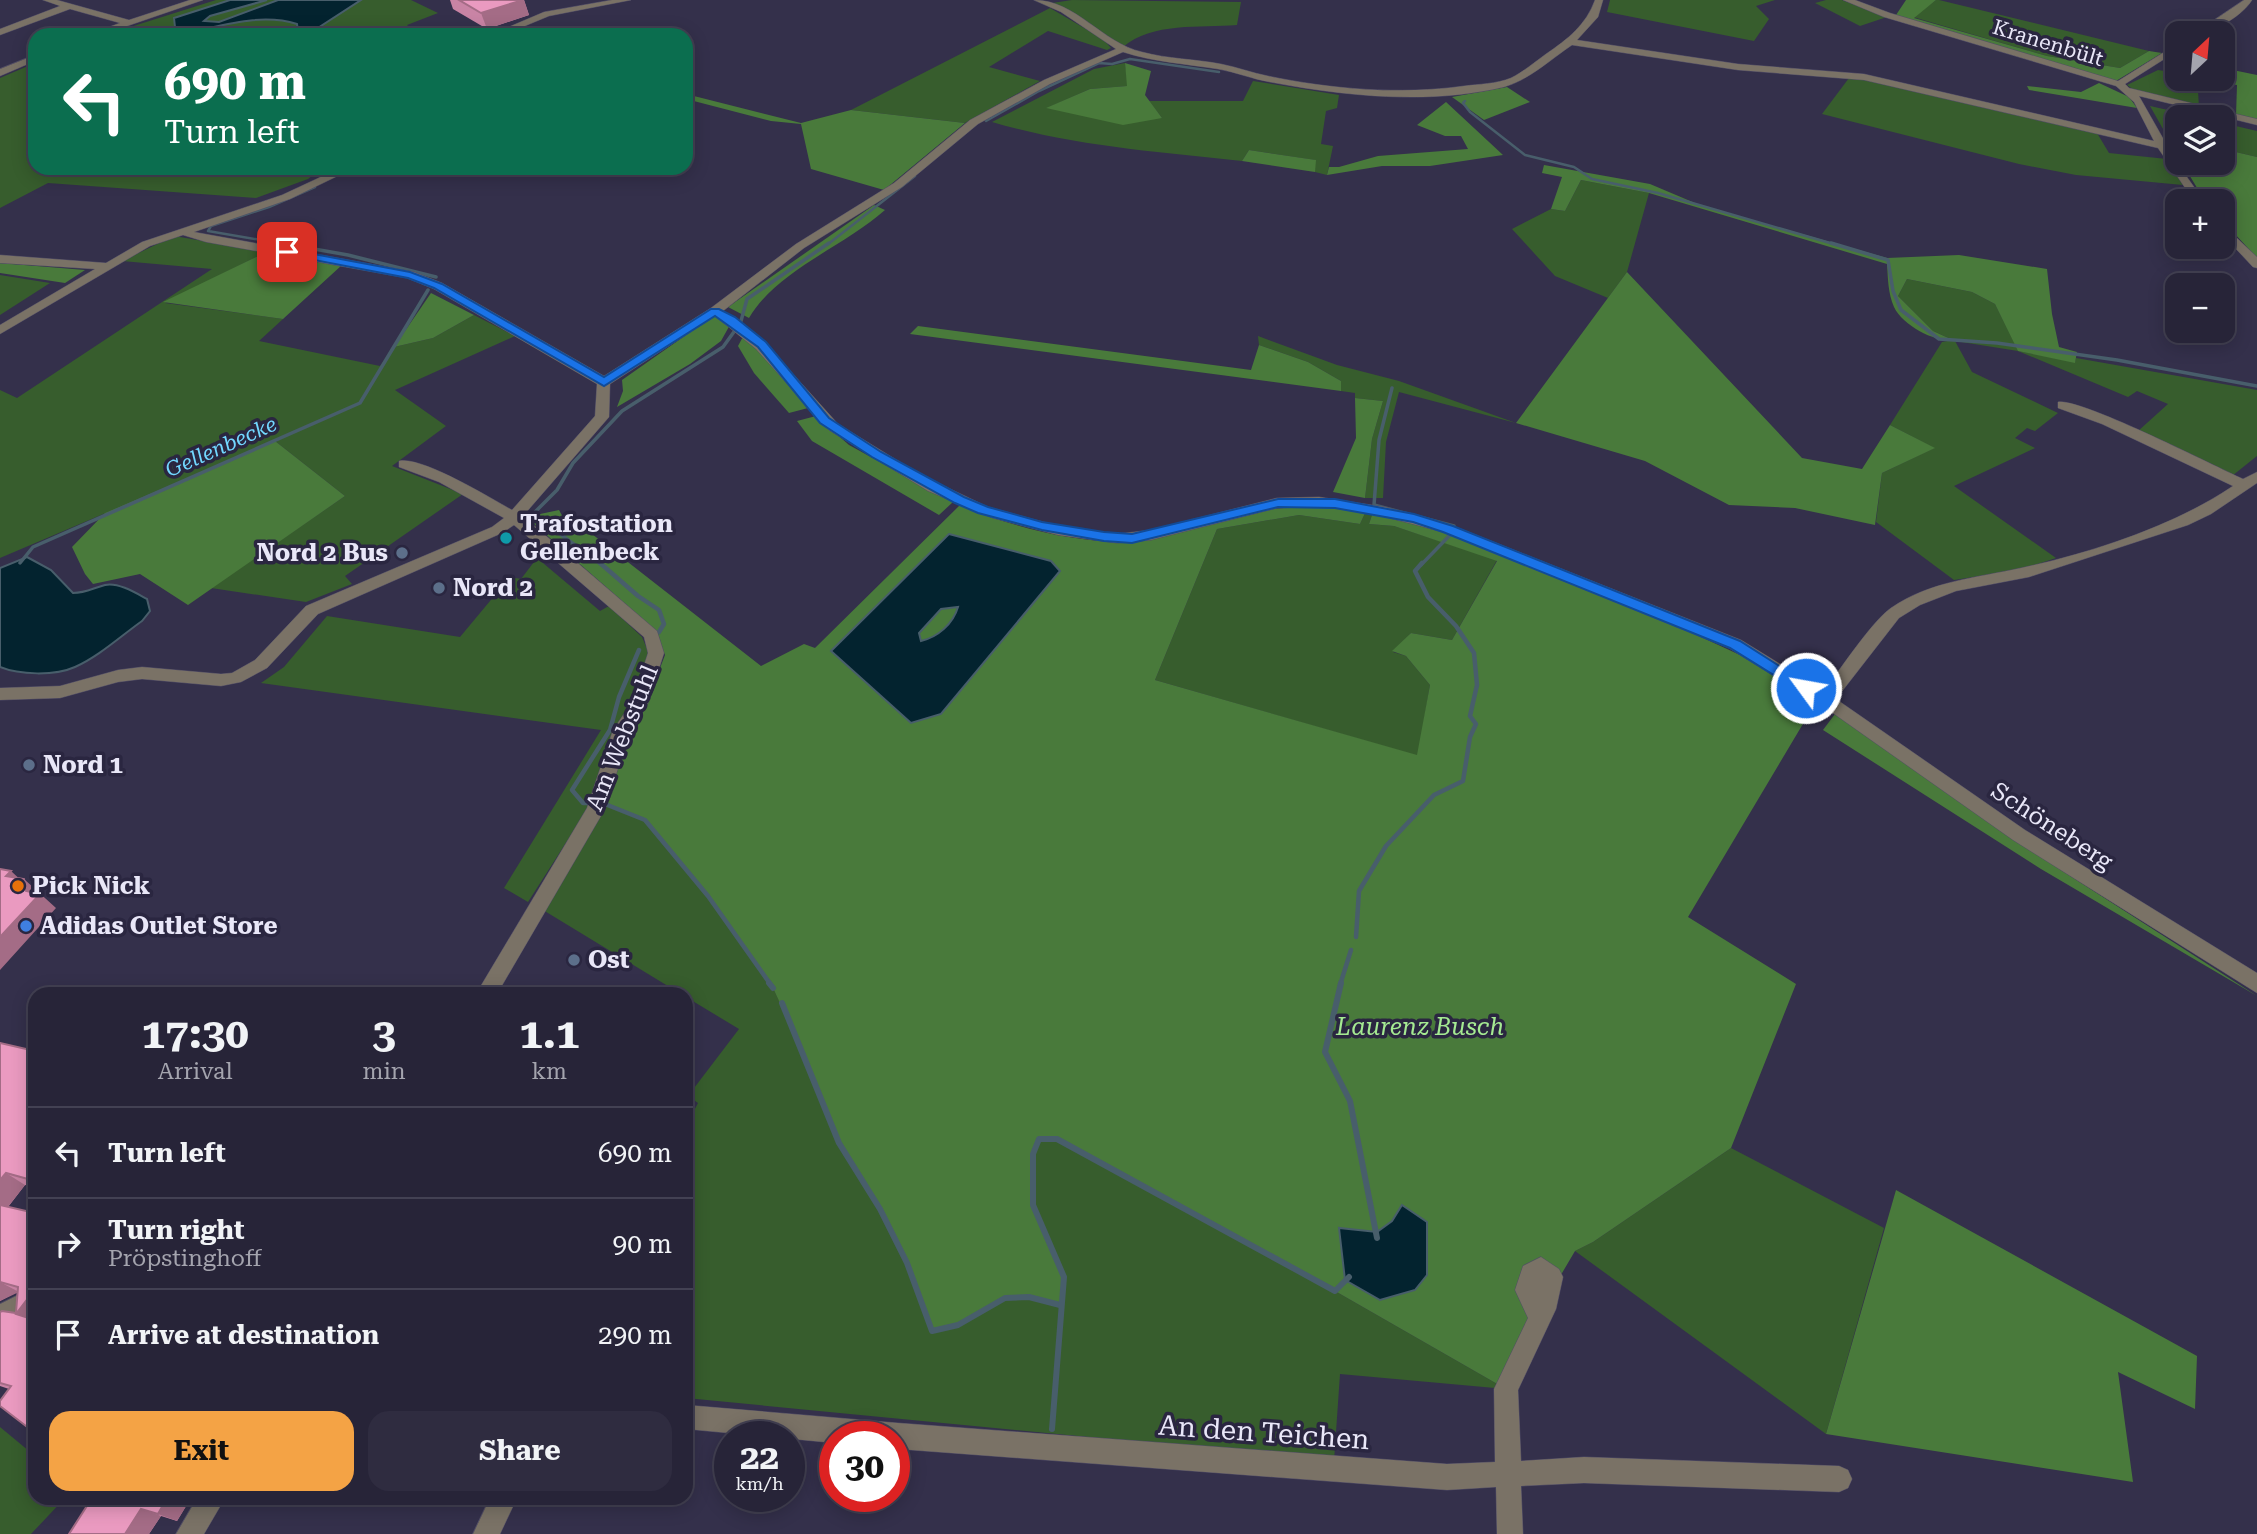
<!DOCTYPE html>
<meta charset="utf-8">
<style>
body{margin:0;font-family:"Roboto Serif",serif;background:#2f2c40;color:#f1f3f6;height:100vh;display:flex;flex-direction:column;font-size:26px;white-space:nowrap}
*{box-sizing:border-box;margin:0}
p{font-size:23px;color:#a4a4ae}
.icon{flex:none;width:38px;height:38px;fill:none;stroke:currentColor;stroke-width:2;stroke-linecap:round;stroke-linejoin:round}
.map{position:relative;flex:1;overflow:hidden}
.drawer{position:absolute;left:28px;top:987px;width:665px;height:518px;display:flex;flex-direction:column;background:#272438;border-radius:21px;box-shadow:0 4px 18px #0003,0 0 0 2px #434153}
.drawer>*{flex:none}
.banner{position:absolute;left:28px;top:28px;width:665px;height:147px;border-radius:21px;box-shadow:0 4px 18px #0003,0 0 0 2px #434153;background:#0b6e4f;color:#fff;overflow:hidden}
.needle{width:46px;rotate:26deg}
.buttons{position:absolute;left:2165px;top:21px;display:grid;gap:14px}
.buttons a{display:grid;place-items:center;width:70px;height:70px;border-radius:14px;background:#272438;box-shadow:0 4px 18px #0003,0 0 0 2px #434153;font-size:35px}
.speed{position:absolute;left:714px;top:1421px;display:flex;gap:14px;font-size:35px;font-weight:700;text-align:center}
.speed>*{display:grid;place-content:center;width:91px;height:91px;border-radius:50%;background:#272438;box-shadow:0 4px 18px #0003,0 0 0 2px #434153;line-height:1}
.speed small{font-size:18px;font-weight:400}
.speed .limit{border:10px solid #d22;background:#fff;color:#111}
.pin{position:absolute;display:grid;place-items:center;width:60px;height:60px;color:#fff;margin:-30px;border-radius:14px;box-shadow:0 4px 10px #0006}
.me{position:absolute;width:77px;margin:-38px;rotate:302deg;stroke-linejoin:round;filter:drop-shadow(0 0 5px #0008)}
.turn{display:flex;align-items:center;gap:24px;height:147px;padding:0 21px;font-size:32px}
.turn .icon{width:91px;height:91px;stroke-width:2.5}
.turn b{display:block;font-size:49px;line-height:60px}
.eta{display:flex;justify-content:space-evenly;align-items:center;height:119px;text-align:center}
.eta b{font-size:42px;font-weight:700;line-height:49px}
.button{display:flex;gap:14px;margin-top:auto;padding:14px 21px}
.button a{flex:1;height:80px;border-radius:21px;background:#f4a345;color:#111;font-size:28px;font-weight:700;line-height:80px;text-align:center}
.button a+a{background:#2f2c40;color:#f1f3f6}
ul{padding:0;list-style:none}
li{display:flex;align-items:center;gap:21px;height:91px;padding:0 21px;border-top:2px solid #434153}
li div{flex:1}
li b{display:block;font-size:26px}
li em{font-style:normal}
.map>svg:first-child{display:block}
.green{fill:#375d2d}
.forest{fill:#497a3b;fill-rule:evenodd}
.water{fill:#03232f;stroke:#485e6b;stroke-width:2;fill-rule:evenodd}
.lines{fill:none;stroke-linecap:round;stroke-linejoin:round}
.stream-far3{stroke:#485e6b;stroke-width:2.5}
.stream-far2{stroke:#485e6b;stroke-width:3.5}
.stream-far1{stroke:#485e6b;stroke-width:4.5}
.stream{stroke:#485e6b;stroke-width:6}
.minor-casing{stroke:#514d67;stroke-width:1}
.minor{fill:#7a7266;fill-rule:evenodd}
.wall{fill:#c984a5}
.shaded-wall{fill:#a46c86}
.building{fill:#ea9ac0;stroke:#a46c86;stroke-width:2}
.route{fill:#1a73e8;stroke:#114b97;stroke-width:2}
.culture-dot{fill:#0f9aa8;stroke:#2a2640;stroke-width:2.5}
.service-dot{fill:#5c6f8a;stroke:#2a2640;stroke-width:2.5}
.food-dot{fill:#e8710a;stroke:#2a2640;stroke-width:2.5}
.shop-dot{fill:#3f7fe0;stroke:#2a2640;stroke-width:2.5}
.labels{text-anchor:middle;stroke-width:7;stroke-linejoin:round;paint-order:stroke}
.far-street-label{font-size:21px;fill:#e9e7f8;stroke:#2a2640}
.far-water-label{font-size:21px;font-style:italic;fill:#72d8ff;stroke:#2a2640}
.poi-label{font-size:24px;font-weight:bold;fill:#e9e7f8;stroke:#2a2640;text-anchor:start}
.street-label{font-size:24px;fill:#e9e7f8;stroke:#2a2640}
.park-label{font-size:24px;font-style:italic;fill:#a5ea92;stroke:#2a2640}
.near-street-label{font-size:28px;fill:#e9e7f8;stroke:#2a2640}
</style>
<div class="map">
<svg width="2257" height="1534" viewBox="0 0 2257 1534">
<rect width="100%" height="100%" fill="#34304b"/>
<g class="green">
<path d="M216,0H411L438,13L407,25L417,35H105Z"/>
<path d="M1072,0L1241,2L1237,25C1200,28 1152,22 1123,47L1052,3Z"/>
<path d="M1610,0H1775L1756,6L1769,19L1754,41L1607,12Z"/>
<path d="M1826,0H1842L1887,17L1860,26L1815,3Z"/>
<path d="M1936,0H1939L2149,51L2120,68L2047,56L1913,17Z"/>
<path d="M1050,8L1103,39L1111,48L1107,50L1048,31L989,67L1040,81L965,123L851,110Z"/>
<path d="M35,63V168H322L308,179L256,198L48,183L0,208V78Z"/>
<path d="M1125,63L1128,86L1090,89L1047,108L1162,118L1149,101H1243L1253,81L1339,95L1337,108L1326,111L1321,144L1333,146L1327,175L1315,172V160L1249,150L1242,161C1159,152 1073,146 992,122L1094,69Z"/>
<path d="M2158,70L2177,73V79H2186V88L2198,91L2199,107L2134,90L2127,85Z"/>
<path d="M1849,78L1863,79L2097,133L2109,153L2167,159L2183,185L2076,175L2019,164L1822,114Z"/>
<path d="M2150,106L2199,117H2177V138L2167,136Z"/>
<path d="M2223,123L2257,131V157L2223,149Z"/>
<path d="M1581,180L1649,193L1627,272L1608,298L1555,276L1512,229L1551,209L1565,211Z"/>
<path d="M174,236L296,257L292,260L256,257L165,303L283,319L259,341L380,366L394,347L433,338L474,315L515,336L395,390L446,426L392,466L463,494L345,576L352,584L306,602L211,588L345,496L275,441L0,558V390L17,398L212,269L122,261Z"/>
<path d="M0,275L50,283L0,315Z"/>
<path d="M1907,279L1972,292L1995,304L2019,351L2075,362L2076,358L2257,390V456L2232,476L2137,432L2168,404L2137,391L2128,397L2018,351L1955,341L1972,372L2058,413L2035,431L2027,428L2015,438L2035,448L1954,486L2056,558L2020,570L1954,580L1876,522L1882,473L1934,448L1890,425L1942,342L1953,340L1933,331L1898,296Z"/>
<path d="M1258,336L1337,365L1399,381L1516,423L1399,392L1386,442L1383,498H1365L1372,439L1383,401L1355,398V393L1341,391V381L1308,362L1259,345Z"/>
<path d="M1366,511L1373,512L1369,524L1394,526L1497,560L1452,640L1411,633L1393,652L1406,656L1430,685L1418,756L1155,680L1217,529L1299,515L1360,524Z"/>
<path d="M537,558L600,611L609,606L642,637L650,656L587,810L528,902L504,888L601,730L261,683L284,667L327,616L460,637L510,577L521,579Z"/>
<path d="M605,804L645,820L708,896L773,988L907,1263L932,1331L958,1325L1005,1298L1029,1297L1059,1305L1064,1277L1033,1205V1154L1039,1139H1057L1335,1291L1506,1389L1340,1374L1334,1461L686,1398V1126L698,1103L688,1096L739,1029L686,997V994H681L543,910Z"/>
<path d="M1731,1148L1884,1228L1826,1434L1575,1251L1593,1242Z"/>
<path d="M0,1427L35,1456V1498H65L31,1534H0Z"/>
</g>
<g class="forest">
<path d="M1906,0H1936L1914,18L2047,56L2120,68L2149,51L2162,53L2116,81L1896,15Z"/>
<path d="M1125,63L1151,71L1145,95L1162,118L1123,125L1046,108L1090,89L1127,86Z"/>
<path d="M2223,68L2257,75V121L2236,116L2237,85L2205,79H2222Z"/>
<path d="M2099,83L2129,97L2137,108L2029,90L2027,86L2081,92Z"/>
<path d="M1507,87L1530,102L1484,120L1452,97Z"/>
<path d="M686,94L801,123L851,110L965,123L884,190L811,169L801,124L771,121L686,99Z"/>
<path d="M1446,102L1503,155L1430,166H1382L1327,175L1329,167H1339L1378,156L1468,149L1461,136H1445L1417,125Z"/>
<path d="M2223,149L2257,157V258L2223,221L2222,201H2205L2182,163H2222Z"/>
<path d="M1249,150L1316,160L1315,172L1242,161Z"/>
<path d="M1544,165L1650,184L1702,206L1887,258L1959,255L2047,269L2052,314L2059,347L2077,352L2075,363L2018,351L1995,304L1972,292L1907,279L1898,296L1933,331L1955,341C1935,342 1903,326 1894,307C1888,293 1888,279 1887,264L1649,193L1581,180L1565,211L1551,209L1562,177L1542,173Z"/>
<path d="M874,205L885,210C845,246 776,271 749,318L728,307Z"/>
<path d="M256,257L292,260L296,257L342,265L283,319L163,302Z"/>
<path d="M0,263L85,270L65,283L0,273Z"/>
<path d="M1627,272L1802,458L1862,469L1890,425L1935,448L1882,473L1875,525L1795,508L1729,505L1645,461L1516,423Z"/>
<path d="M431,293L474,315L433,338L394,347Z"/>
<path d="M716,314L731,323L721,341L690,364L617,407L623,391L622,380Z"/>
<path d="M918,326L1251,370L1259,345L1308,362L1341,381V391L910,334Z"/>
<path d="M745,333L787,379L808,408L789,413L754,373L738,346Z"/>
<path d="M1355,398L1383,401L1372,439L1365,498L1333,492L1356,438Z"/>
<path d="M816,416L849,445L953,502L939,515L812,441L797,421Z"/>
<path d="M275,441L345,496L188,605L140,574L93,584L85,574L72,547L105,513Z"/>
<path d="M960,505C1007,526 1079,544 1131,542C1163,541 1193,526 1223,518C1271,506 1317,504 1366,511L1360,524L1299,515L1217,529L1155,680L1417,755L1430,685L1406,656L1392,651L1411,633L1452,640L1497,561L1394,526L1369,524L1373,512L1454,534L1675,625L1740,655L1816,702L1688,917L1796,984L1731,1148L1593,1242L1575,1251L1555,1285L1506,1389L1335,1291L1057,1139H1039L1033,1153V1205L1064,1277L1060,1305L1029,1297L1005,1298L958,1325L932,1331L907,1263L880,1209L839,1143L805,1057L773,988L708,896L645,821L605,804L625,738L642,715L665,655L654,629L526,517L559,510L565,521L583,527L761,666L804,644L815,648ZM1051,561L1060,571L941,714L911,723L832,651Z"/>
<path d="M959,607C951,625 939,636 921,641L919,634L941,609Z"/>
<path d="M1835,714L2036,854L2257,996L2041,869L1823,730Z"/>
<path d="M1896,1190L2197,1356L2195,1409L2118,1372L2133,1482L1826,1434Z"/>
</g>
<g class="water">
<path d="M230,0H267L210,16L204,21L219,22L278,0H361L307,35H295L298,31L297,24C262,13 225,25 190,32L181,31L175,27L174,18Z"/>
<path d="M949,534L1051,561L1060,571L941,714L911,723L831,651ZM958,607C953,624 938,637 921,641L919,633L941,609Z"/>
<path d="M27,557L51,570L73,593C86,593 93,588 105,585C118,582 136,593 147,599L150,611L142,621C121,636 98,657 75,667C55,676 19,675 0,667V568Z"/>
<path d="M1402,1205L1427,1222V1275L1415,1290L1380,1300L1345,1280L1339,1228L1377,1232L1392,1221Z"/>
</g>
<g class="lines">
<g class="stream-far3">
<path d="M1465,101L1463,103L1470,112L1525,155L1574,167L1592,179L1658,193L1837,245"/>
<path d="M986,121L1039,91L1099,63L1112,64L1130,59L1219,72"/>
<path d="M328,173L333,168"/>
<path d="M290,245L208,231L211,226L269,207L315,187"/>
<path d="M827,245L915,176"/>
</g>
<g class="stream-far2">
<path d="M280,243L348,255L436,277"/>
<path d="M1831,243L1888,260L1893,291L1901,310L1939,339L1997,343L2117,360L2257,386"/>
<path d="M741,321L747,299L829,243"/>
<path d="M1392,388L1379,440L1374,505L1454,526"/>
<path d="M20,563L33,547L360,403L428,290"/>
<path d="M602,565L533,514L557,490L573,463L622,411L723,347L736,329"/>
<path d="M1421,565L1451,534"/>
</g>
<g class="stream-far1">
<path d="M600,563L638,596L659,610L664,624L659,632"/>
<path d="M591,803H583L572,790L610,730L619,697L639,650"/>
<path d="M605,804L645,820L708,896L771,985"/>
<path d="M1356,937L1359,891L1386,846L1434,795L1463,781L1470,737L1476,724L1470,716L1477,685L1474,653L1456,626L1428,597L1415,571L1422,563"/>
<path d="M1340,985L1351,950"/>
</g>
<g class="stream">
<path d="M769,983L773,988"/>
<path d="M1341,983L1325,1052L1350,1101L1377,1238"/>
<path d="M782,1003L839,1143L880,1209L907,1263L932,1331L958,1325L1005,1298L1029,1297L1060,1305"/>
<path d="M1052,1429L1064,1277L1033,1205V1154L1039,1139H1057L1335,1291L1349,1277"/>
</g>
<defs>
<g id="minor">
<path d="M43,0H57L129,20L190,0H203L101,35H87L120,23L70,9L0,35V29L60,6Z"/>
<path d="M612,0H631L549,16L503,35H490L544,12Z"/>
<path d="M1034,0C1076,0 1102,43 1142,52C1168,59 1195,59 1221,64C1237,67 1252,73 1268,76C1330,89 1400,95 1464,86C1479,84 1496,84 1511,78C1523,72 1535,62 1546,54C1568,39 1586,25 1595,0H1603L1598,17L1577,40L1738,64L1864,74L2154,141L2134,102L2116,86L1884,17L1843,0H1855L1890,13L2118,81L2177,44V51L2125,84L2129,88L2257,119V125L2139,96L2177,163L2204,201H2194L2158,148L1864,80L1738,70L1572,45C1551,59 1529,80 1504,87C1429,105 1344,96 1270,82C1252,79 1236,72 1218,69C1186,64 1154,62 1123,52L1050,84L978,124L902,187L804,248L723,311L765,343L838,424L921,475L988,507L1058,526L1117,534L1151,530L1277,498L1319,497L1385,507L1453,526L1741,640L1824,691C1839,671 1873,620 1891,608C1930,581 1976,578 2021,568C2091,553 2174,526 2233,486L2102,424L2058,408V402C2081,398 2214,466 2243,479L2257,472V483L2211,514L2188,525L2029,577L1956,591L1920,605L1899,618L1836,699L2025,830L2257,973V993L2013,840L1820,704L1729,648L1443,532L1363,511L1319,506L1277,508L1151,540L1117,543L1058,535L993,518L928,491L829,430L756,349L715,316L610,384L609,417L523,516L657,631L664,653L648,703L630,731L605,809L497,994H476L587,808L613,730L632,702L648,653L644,637L514,525L502,533L318,614L267,668L241,682L221,686L142,679L118,682L60,698L0,700V688L60,686L118,670L142,667L221,674L232,673L255,660L306,606L492,527L504,518L439,482L399,467V461C422,456 490,498 512,510L595,416L597,384L434,289L407,278L206,242L183,235L150,246L0,334V325L95,269L0,263V255L106,263L142,242L282,195L340,168H354L290,199L194,232L414,272L442,283L604,376L711,308L796,244L894,183L970,120L1044,80L1116,49L1061,12Z"/>
<path d="M2244,0H2252C2243,15 2213,34 2195,33Z"/>
<path d="M35,55V61L0,76V69Z"/>
<path d="M2222,224L2257,257V268L2253,267L2222,234Z"/>
<path d="M1541,1257L1559,1269L1563,1277L1556,1309L1518,1390L1521,1461L1584,1457L1839,1466L1848,1470L1852,1479L1848,1488L1839,1492L1584,1483L1521,1486L1523,1534H1497L1496,1487L1447,1490L898,1449L894,1448V1437H835V1443L686,1429V1405L898,1423L1447,1464L1495,1462L1494,1389L1528,1318L1515,1290L1523,1266Z"/>
<path d="M20,1294L35,1297V1321L22,1318L0,1329V1304Z"/>
<path d="M197,1498H225L204,1534H176Z"/>
<path d="M490,1498H517L500,1534H473Z"/>
</g>
</defs>
<use href="#minor" class="minor-casing"/>
<use href="#minor" class="minor"/>
</g>
<g class="wall">
<path d="M450,0H524L529,15L487,29L453,9Z"/>
<path d="M0,1043L35,1051V1187L25,1185L8,1207L35,1433L9,1389L0,1386V1312L16,1313L17,1292L0,1301Z"/>
<path d="M92,1498H191L177,1521L161,1516L149,1534H69Z"/>
</g>
<g class="shaded-wall">
<path d="M524,0L529,15L487,29L481,13Z"/>
<path d="M11,871L25,884L24,879L56,908L0,970V937L6,876Z"/>
<path d="M6,1173L25,1185L4,1212L0,1210V1180Z"/>
<path d="M0,1282L19,1292L0,1301Z"/>
<path d="M35,1289V1324L16,1314Z"/>
<path d="M167,1498H191L177,1521L158,1514Z"/>
<path d="M141,1509L161,1516L149,1534H125Z"/>
</g>
<g class="building">
<path d="M459,0H523L481,13Z"/>
<path d="M0,869L11,871L6,876L24,879L26,891L40,894L0,937Z"/>
<path d="M0,1043L35,1051V1181L6,1173L0,1180Z"/>
<path d="M0,1205L35,1213V1289L16,1314L35,1320V1433L0,1406V1401L11,1386L0,1383V1312L2,1311L16,1313L18,1287L0,1282Z"/>
<path d="M92,1498H167L158,1514L141,1509L125,1534H69Z"/>
</g>
<path class="route" d="M287,249L410,272L442,284L604,377L711,309H719L735,317L766,342L829,418L881,452L964,497L988,507L1042,522L1104,532L1132,534L1278,499H1335L1414,514L1453,526L1740,641L1814,688L1806,693L1801,692L1730,648L1443,532L1413,522L1335,508L1278,507L1132,543L1104,541L1042,530L978,513L955,503L872,457L820,423L758,347L715,316L604,386L434,288L408,278L283,254V250Z"/>
<circle class="culture-dot" cx="506" cy="538" r="7"/>
<g class="service-dot">
<circle cx="402" cy="553" r="7"/>
<circle cx="439" cy="588" r="7"/>
<circle cx="29" cy="765" r="7"/>
<circle cx="574" cy="960" r="7"/>
</g>
<circle class="food-dot" cx="18" cy="886" r="7"/>
<circle class="shop-dot" cx="26" cy="926" r="7"/>
<g class="labels">
<g class="far-street-label">
<text transform="translate(2048 43) rotate(17)" y="7">Kranenbült</text>
</g>
<g class="far-water-label">
<text transform="translate(221 447) rotate(-24)" y="7">Gellenbecke</text>
</g>
<g class="poi-label">
<text x="520" y="532">Trafostation<tspan x="520" dy="28">Gellenbeck</tspan></text>
<text x="388" y="561" text-anchor="end">Nord 2 Bus</text>
<text x="453" y="596">Nord 2</text>
<text x="43" y="773">Nord 1</text>
<text x="32" y="894">Pick Nick</text>
<text x="40" y="934">Adidas Outlet Store</text>
<text x="588" y="968">Ost</text>
</g>
<g class="street-label">
<text transform="translate(622 738) rotate(-68)" y="8">Am Webstuhl</text>
<text transform="translate(2052 826) rotate(33)" y="8">Schöneberg</text>
</g>
<g class="park-label">
<text x="1420" y="1035">Laurenz Busch</text>
</g>
<g class="near-street-label">
<text transform="translate(1264 1432) rotate(4)" y="10">An den Teichen</text>
</g>
</g>
</svg>
<div class="buttons">
<a><svg class="needle" viewBox="-14 -14 28 28"><path d="M0-13l5 13h-10z" fill="#e53935"/><path d="M0 13l5-13h-10z" fill="#a4a4ae"/></svg></a>
<a><svg class="icon" aria-label="layers" viewBox="0 0 24 24"><path d="M12 4l9 5-9 5-9-5zM3 14l9 5 9-5"/></svg></a>
<a>+</a>
<a>−</a>
</div>
<div class="speed"><div>22<small>km/h</small></div><div class="limit">30</div></div>
<div class="pin" style="left:287px;top:252px;background:#d93025"><svg class="icon" aria-label="arrive" viewBox="0 0 24 24"><path d="M6 21V4h12l-3 4 3 4H6"/></svg></div>
<svg class="me" style="left:1806px;top:688px" viewBox="-20 -20 40 40"><circle r="17" fill="#1a73e8" stroke="#fff" stroke-width="3"/><path d="M0-11L8 9 0 5-8 9z" fill="#fff"/></svg>
<div class="banner">
<div class="turn"><svg class="icon" aria-label="left" viewBox="0 0 24 24"><path d="M17 20v-9H6M10 6l-5 5 5 5"/></svg><div><b>690 m</b>Turn left</div></div>
</div>
<section class="drawer">
<div class="eta">
<div><b>17:30</b><p>Arrival</p></div>
<div><b>3</b><p>min</p></div>
<div><b>1.1</b><p>km</p></div>
</div>
<ul>
<li><svg class="icon" aria-label="left" viewBox="0 0 24 24"><path d="M17 20v-9H6M10 6l-5 5 5 5"/></svg><div><b>Turn left</b></div><em>690 m</em></li>
<li><svg class="icon" aria-label="right" viewBox="0 0 24 24"><path d="M7 20v-9h11M14 6l5 5-5 5"/></svg><div><b>Turn right</b><p>Pröpstinghoff</p></div><em>90 m</em></li>
<li><svg class="icon" aria-label="arrive" viewBox="0 0 24 24"><path d="M6 21V4h12l-3 4 3 4H6"/></svg><div><b>Arrive at destination</b></div><em>290 m</em></li>
</ul>
<div class="button"><a>Exit</a><a>Share</a></div>
</section>
</div>
